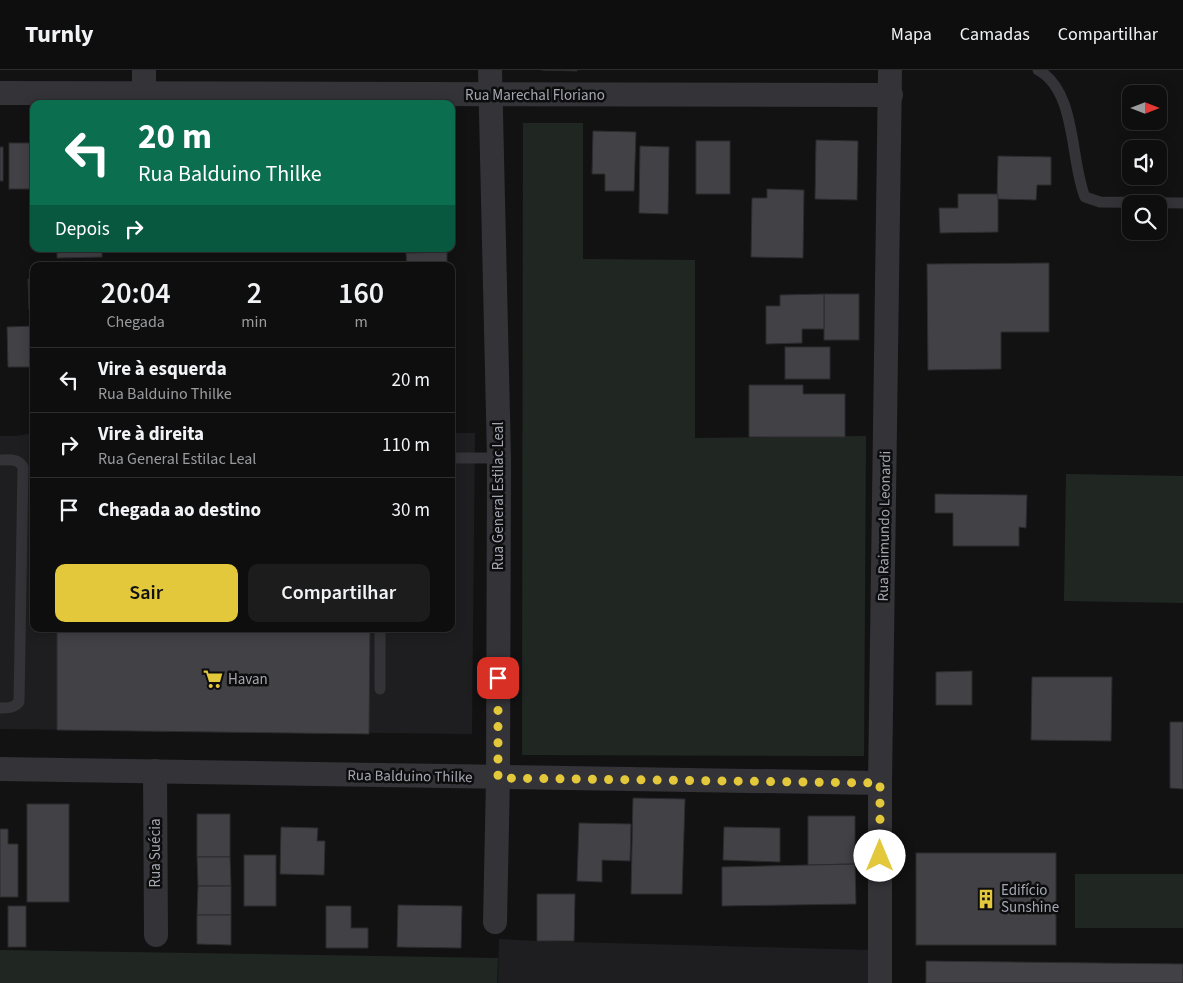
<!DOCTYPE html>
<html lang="pt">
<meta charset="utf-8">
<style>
body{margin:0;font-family:"Source Sans 3",sans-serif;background:#1c1c1c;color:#f1f3f6;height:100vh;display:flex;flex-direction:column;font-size:19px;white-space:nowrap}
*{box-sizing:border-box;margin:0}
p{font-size:16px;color:#9b9c9e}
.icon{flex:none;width:28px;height:28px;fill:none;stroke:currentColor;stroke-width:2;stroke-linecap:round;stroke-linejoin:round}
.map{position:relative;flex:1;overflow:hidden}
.side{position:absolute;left:30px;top:192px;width:425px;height:370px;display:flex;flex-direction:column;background:#0e0e0e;border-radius:10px;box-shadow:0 2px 12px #0003,0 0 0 1px #2e2e2e}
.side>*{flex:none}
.guide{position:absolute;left:30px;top:30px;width:425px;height:152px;border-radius:10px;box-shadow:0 2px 12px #0003,0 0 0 1px #2e2e2e;background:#0b6e4f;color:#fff;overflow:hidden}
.needle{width:32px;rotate:90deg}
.controls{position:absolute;left:1122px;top:15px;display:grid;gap:10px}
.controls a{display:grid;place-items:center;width:45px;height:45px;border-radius:10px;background:#0e0e0e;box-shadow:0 2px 12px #0003,0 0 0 1px #2e2e2e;font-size:25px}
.pin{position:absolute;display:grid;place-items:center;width:42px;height:42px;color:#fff;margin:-21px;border-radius:10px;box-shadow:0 2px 8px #0006}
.me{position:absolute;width:55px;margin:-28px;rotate:0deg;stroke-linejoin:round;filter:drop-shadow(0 0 4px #0008)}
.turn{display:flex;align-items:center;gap:18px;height:105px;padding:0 25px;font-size:22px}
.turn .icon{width:65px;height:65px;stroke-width:2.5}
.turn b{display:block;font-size:35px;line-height:42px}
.then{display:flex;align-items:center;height:48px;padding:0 25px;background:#0003;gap:10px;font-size:19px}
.eta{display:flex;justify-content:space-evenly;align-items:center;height:85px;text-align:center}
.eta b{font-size:30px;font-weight:600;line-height:35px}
.cta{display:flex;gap:10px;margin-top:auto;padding:10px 25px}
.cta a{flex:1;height:58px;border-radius:10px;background:#e2c83a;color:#111;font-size:20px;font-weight:600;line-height:58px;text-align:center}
.cta a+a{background:#1c1c1c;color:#f1f3f6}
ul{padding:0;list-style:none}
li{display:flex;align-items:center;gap:15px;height:65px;padding:0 25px;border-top:1px solid #2e2e2e}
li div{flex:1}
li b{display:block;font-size:19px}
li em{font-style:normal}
header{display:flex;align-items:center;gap:30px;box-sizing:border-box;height:70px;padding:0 25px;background:#0e0e0e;border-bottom:1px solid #2e2e2e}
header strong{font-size:24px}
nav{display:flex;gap:28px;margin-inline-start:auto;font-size:18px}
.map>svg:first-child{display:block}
.built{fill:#1e1e20}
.green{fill:#202722}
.building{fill:#414146;stroke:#2c2c2f}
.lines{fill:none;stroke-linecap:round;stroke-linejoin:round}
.lane{stroke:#333338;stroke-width:11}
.street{stroke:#333338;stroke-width:24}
.route{stroke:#e2c83a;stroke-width:9;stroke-dasharray:0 16.2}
.labels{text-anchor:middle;stroke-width:5;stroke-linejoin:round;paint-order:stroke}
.street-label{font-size:15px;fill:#a4a6b2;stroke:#0d0d0e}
.poi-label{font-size:15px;fill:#a4a6b2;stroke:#0d0d0e;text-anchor:start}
</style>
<header>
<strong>Turnly</strong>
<nav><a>Mapa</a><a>Camadas</a><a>Compartilhar</a></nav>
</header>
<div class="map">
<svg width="1183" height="913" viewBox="0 0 1183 913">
<rect width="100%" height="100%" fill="#121213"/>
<g class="built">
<path d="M34,363V559H451V363H475L472,664L0,659V366H16Z"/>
<path d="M499,869L537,871L869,880V913H498Z"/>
</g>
<g class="green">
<path d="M523,53H583V189L695,190V368L866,366L864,686L522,685Z"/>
<path d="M1066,404L1183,406V533L1064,531Z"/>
<rect x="1075" y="804" width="108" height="54"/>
<path d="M0,880L498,888L497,913H0Z"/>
</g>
<g class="building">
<path d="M542,0H577V1Z"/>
<path d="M593,61L636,62L634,121H605V104H592Z"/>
<path d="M816,70L858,71L857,130L815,129Z"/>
<rect x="696" y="71" width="34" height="53"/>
<rect x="9" y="73" width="25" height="46"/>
<path d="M640,76L669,77L668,144L639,143Z"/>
<rect x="0" y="77" width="3" height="34"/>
<path d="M998,86L1051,87V115H1037L1036,130L997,129Z"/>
<path d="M767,119L804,120L803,188L751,187L752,128H767Z"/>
<path d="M958,124H998V162L940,163L939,138H958Z"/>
<path d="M57,179H102V187L57,188Z"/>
<path d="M406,179H447V182L406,183Z"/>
<path d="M447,182V196H407L406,183Z"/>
<path d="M1049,193V262H1001V299L928,300L927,194Z"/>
<path d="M28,209H34V240H29Z"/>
<rect x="824" y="224" width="35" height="46"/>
<path d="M824,224V259H802V273L766,274V236H780V225Z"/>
<path d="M34,256V297H8L7,257Z"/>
<rect x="785" y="277" width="45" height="32"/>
<path d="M749,315H803V324H845V367H749Z"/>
<path d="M935,424L1027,425L1026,458L1019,457V476H953V443H935Z"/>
<path d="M57,559H370L369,664L57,660Z"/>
<path d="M972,601V635H936V602Z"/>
<path d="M1032,607H1112L1111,671L1031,670Z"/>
<path d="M1170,652H1183V719L1170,718Z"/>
<path d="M633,728L685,729L682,824H631Z"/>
<rect x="27" y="734" width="42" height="98"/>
<rect x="197" y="744" width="33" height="43"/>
<path d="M808,746H855V794L808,795Z"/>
<path d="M579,753L631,754L630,791L602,790V812L577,811Z"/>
<path d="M281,757L318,758L317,771H325L324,805L280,804Z"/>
<path d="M724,757L780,758V792L723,790Z"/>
<path d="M0,759H8V774H18V827H0Z"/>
<rect x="916" y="783" width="140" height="92"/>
<rect x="244" y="785" width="32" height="51"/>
<path d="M197,787H230L231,816H198Z"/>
<path d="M855,794L856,834L722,836V797Z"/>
<path d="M198,816H231V845H197Z"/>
<path d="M537,824H575L574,871H537Z"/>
<path d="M398,835L462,836L461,878L397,877Z"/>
<rect x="8" y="836" width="18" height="41"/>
<path d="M326,836H351V858H368V878H326Z"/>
<path d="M197,845H231V875L197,874Z"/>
<path d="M926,891L1183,894V913H926Z"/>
</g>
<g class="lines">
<g class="lane">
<path d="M1038,0C1077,21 1070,91 1085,127L1100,132L1183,133"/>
<path d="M451,388H499"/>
<path d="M0,390C9,390 18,388 23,397L19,632C14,638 8,638 0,638"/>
<path d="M380,559V619"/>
</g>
<g class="street">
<path d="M490,0L499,388L498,708L495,852"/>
<path d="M0,23L891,25"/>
<path d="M144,34V0"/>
<path d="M0,699L880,713"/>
<path d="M155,701L156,865"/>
<path d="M880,913V713L890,0"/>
</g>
</g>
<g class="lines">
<path class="route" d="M498,608V708L880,713V786"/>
</g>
<defs>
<symbol id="supermarket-bare" viewBox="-9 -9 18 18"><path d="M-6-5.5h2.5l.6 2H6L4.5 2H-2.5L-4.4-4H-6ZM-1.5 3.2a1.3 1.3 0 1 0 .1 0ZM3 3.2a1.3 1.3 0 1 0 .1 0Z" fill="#e2c83a" stroke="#0d0d0e" stroke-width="2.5" paint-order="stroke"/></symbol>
<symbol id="building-bare" viewBox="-9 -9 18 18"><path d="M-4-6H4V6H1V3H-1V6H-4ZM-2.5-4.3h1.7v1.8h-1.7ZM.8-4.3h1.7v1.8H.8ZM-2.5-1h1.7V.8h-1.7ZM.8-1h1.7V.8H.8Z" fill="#e2c83a" stroke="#0d0d0e" stroke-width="2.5" paint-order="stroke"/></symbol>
</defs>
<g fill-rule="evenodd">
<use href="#supermarket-bare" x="199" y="595" width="28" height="28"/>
<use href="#building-bare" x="972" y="815" width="28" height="28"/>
</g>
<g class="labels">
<g class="street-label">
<text x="535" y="30">Rua Marechal Floriano</text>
<text transform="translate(498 426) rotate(-90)" y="5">Rua General Estilac Leal</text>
<text transform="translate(884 456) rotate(-89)" y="5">Rua Raimundo Leonardi</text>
<text transform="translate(410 706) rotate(1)" y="5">Rua Balduino Thilke</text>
<text transform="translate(155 783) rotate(-90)" y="5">Rua Suécia</text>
</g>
<g class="poi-label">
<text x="228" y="614">Havan</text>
<text x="1001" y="825">Edifício<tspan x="1001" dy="17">Sunshine</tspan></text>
</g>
</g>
</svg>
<div class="controls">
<a><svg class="needle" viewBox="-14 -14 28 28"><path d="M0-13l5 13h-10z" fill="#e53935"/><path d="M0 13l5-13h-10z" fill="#9b9c9e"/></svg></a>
<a><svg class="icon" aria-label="sound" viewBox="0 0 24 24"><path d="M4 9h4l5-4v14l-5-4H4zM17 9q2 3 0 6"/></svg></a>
<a><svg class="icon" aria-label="search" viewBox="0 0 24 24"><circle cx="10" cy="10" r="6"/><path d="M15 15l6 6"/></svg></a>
</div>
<div class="pin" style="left:498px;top:608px;background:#d93025"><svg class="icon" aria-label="arrive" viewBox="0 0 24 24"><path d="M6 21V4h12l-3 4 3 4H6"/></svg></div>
<svg class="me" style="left:880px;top:786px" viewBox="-20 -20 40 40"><circle r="19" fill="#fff"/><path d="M0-13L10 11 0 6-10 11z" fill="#e2c83a"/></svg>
<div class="guide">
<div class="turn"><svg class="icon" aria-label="left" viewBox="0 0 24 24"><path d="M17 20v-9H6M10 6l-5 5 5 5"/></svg><div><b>20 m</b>Rua Balduino Thilke</div></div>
<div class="then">Depois<svg class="icon" aria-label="right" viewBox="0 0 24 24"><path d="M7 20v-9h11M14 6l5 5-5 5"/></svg></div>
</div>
<section class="side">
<div class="eta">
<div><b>20:04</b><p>Chegada</p></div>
<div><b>2</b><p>min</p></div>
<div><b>160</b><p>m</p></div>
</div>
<ul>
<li><svg class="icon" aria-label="left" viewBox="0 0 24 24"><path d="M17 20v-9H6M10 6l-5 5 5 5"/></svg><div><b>Vire à esquerda</b><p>Rua Balduino Thilke</p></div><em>20 m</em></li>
<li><svg class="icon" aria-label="right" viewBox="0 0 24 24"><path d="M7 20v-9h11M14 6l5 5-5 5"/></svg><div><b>Vire à direita</b><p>Rua General Estilac Leal</p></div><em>110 m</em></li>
<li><svg class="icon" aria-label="arrive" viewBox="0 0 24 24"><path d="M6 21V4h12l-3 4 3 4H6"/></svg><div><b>Chegada ao destino</b></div><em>30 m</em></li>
</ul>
<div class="cta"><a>Sair</a><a>Compartilhar</a></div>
</section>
</div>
